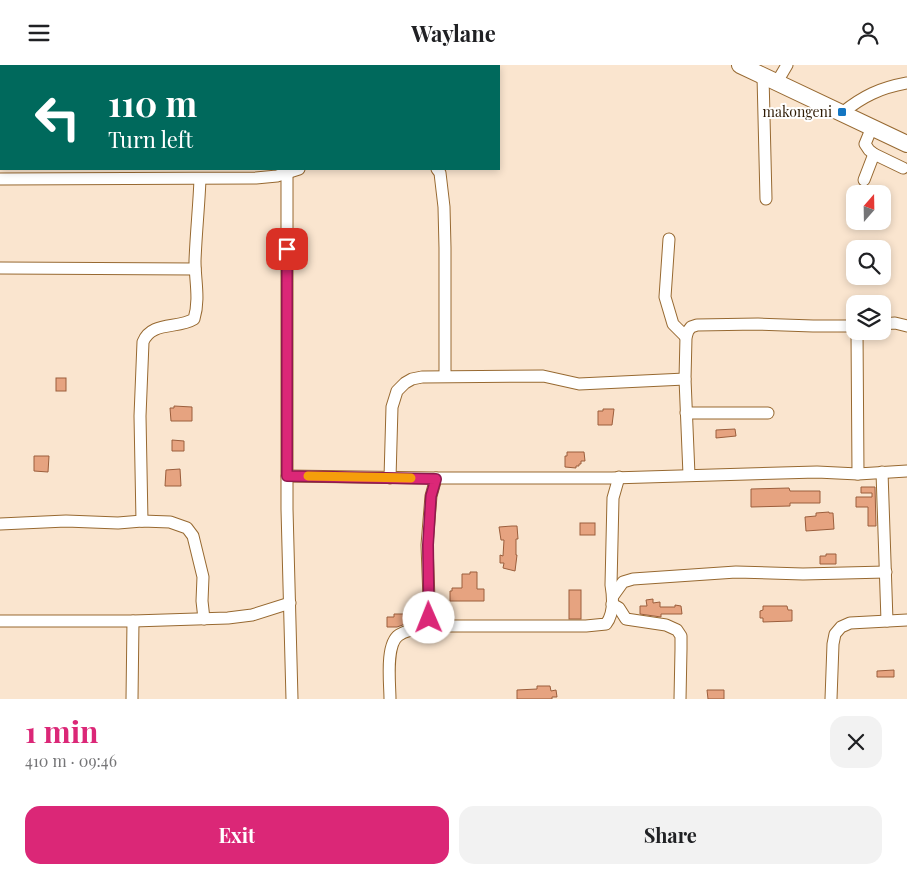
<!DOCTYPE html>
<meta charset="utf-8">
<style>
body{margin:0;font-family:"Playfair Display",serif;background:#f2f2f2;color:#202124;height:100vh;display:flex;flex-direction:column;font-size:19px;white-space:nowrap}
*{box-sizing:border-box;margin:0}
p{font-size:16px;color:#757577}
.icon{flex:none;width:28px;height:28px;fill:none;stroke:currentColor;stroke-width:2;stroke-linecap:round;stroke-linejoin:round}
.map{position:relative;height:634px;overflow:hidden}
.details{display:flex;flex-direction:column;background:#fff;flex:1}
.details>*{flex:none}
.guide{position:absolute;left:0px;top:0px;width:500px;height:105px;box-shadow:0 2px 8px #0003;background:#00695c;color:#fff;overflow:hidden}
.needle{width:32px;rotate:20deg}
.fabs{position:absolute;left:846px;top:120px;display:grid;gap:10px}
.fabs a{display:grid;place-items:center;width:45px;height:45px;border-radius:10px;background:#fff;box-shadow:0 2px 8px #0003;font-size:25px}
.pin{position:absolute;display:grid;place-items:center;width:42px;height:42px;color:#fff;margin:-21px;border-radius:10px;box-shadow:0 2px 8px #0006}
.me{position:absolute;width:55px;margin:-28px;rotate:359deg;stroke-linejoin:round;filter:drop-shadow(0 0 4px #0008)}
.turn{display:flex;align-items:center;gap:18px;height:105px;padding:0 25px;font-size:22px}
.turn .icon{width:65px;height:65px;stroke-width:2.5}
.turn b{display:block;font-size:35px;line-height:42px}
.round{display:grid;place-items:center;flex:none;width:52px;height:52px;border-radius:15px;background:#f2f2f2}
.overview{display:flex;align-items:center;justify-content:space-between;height:85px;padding:0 25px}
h1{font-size:30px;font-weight:700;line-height:38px;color:#db2777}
.button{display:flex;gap:10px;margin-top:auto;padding:10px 25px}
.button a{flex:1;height:58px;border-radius:15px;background:#db2777;color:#fff;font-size:20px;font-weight:700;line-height:58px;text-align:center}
.button a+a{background:#f2f2f2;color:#202124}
header{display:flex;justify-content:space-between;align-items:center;height:65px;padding:0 25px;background:#fff;font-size:22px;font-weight:700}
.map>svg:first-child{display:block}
.building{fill:#e6a380;stroke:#9b5e3c}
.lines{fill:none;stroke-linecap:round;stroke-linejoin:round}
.minor-casing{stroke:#976931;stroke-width:13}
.highway-casing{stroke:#976931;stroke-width:18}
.minor{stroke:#fff;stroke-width:11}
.highway{stroke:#fff;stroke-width:16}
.route-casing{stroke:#8e194d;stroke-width:12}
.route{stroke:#db2777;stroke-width:9}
.slow{stroke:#f59e0b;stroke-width:9}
.poi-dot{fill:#1476c2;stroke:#fff;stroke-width:2}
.labels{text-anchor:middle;stroke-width:4;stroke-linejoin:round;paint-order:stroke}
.poi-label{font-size:14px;fill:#2f1c05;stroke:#fff;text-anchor:end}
</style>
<header><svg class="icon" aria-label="menu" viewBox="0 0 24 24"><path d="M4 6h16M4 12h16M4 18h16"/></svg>Waylane<svg class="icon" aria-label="person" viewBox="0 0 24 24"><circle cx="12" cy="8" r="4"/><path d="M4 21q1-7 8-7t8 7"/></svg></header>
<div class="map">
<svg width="907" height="634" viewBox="0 0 907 634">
<rect width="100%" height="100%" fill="#fae5cf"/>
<g class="building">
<rect x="56" y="313" width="10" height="13"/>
<path d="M174,341L192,342V356H171L170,343H174Z"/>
<path d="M603,344H614L612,360H598V346H603Z"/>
<path d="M735,364L736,371L716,373V365Z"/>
<path d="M172,375L184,376V386H172Z"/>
<path d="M567,387H584L585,396H581V399H579V401H576V403L565,402V391H567Z"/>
<path d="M34,391H49L48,407L34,406Z"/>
<path d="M180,404L181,421H165L166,405Z"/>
<path d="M861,422H875L876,461H868V442H856V432H872V428H861Z"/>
<path d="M789,423L790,426H820V438H790V441L751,442V424Z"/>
<path d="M829,447V448H833L834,464L806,466L805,452L816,451V448Z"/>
<rect x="580" y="458" width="15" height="12"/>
<path d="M512,461H517L518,474H516V490H517L515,506L503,503L504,498H500V490L503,491L504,475H501L499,462Z"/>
<path d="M826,489H836V499H820V491H826Z"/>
<path d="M470,507H477V524H484V536H450V526H452V523H462V509H470Z"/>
<rect x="569" y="525" width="12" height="29"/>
<path d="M653,534V538L660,537V542H675V540L681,541L682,549H661V552L640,549V541H647L646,535Z"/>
<path d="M763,541H787L788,545H792V556L763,557V553H760V546L763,545Z"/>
<path d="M394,549H406L408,558L397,562H387V552H394Z"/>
<path d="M894,605V612H877V606Z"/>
<path d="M537,621H550L551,626L556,625L557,632H552V634H517V625L537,624Z"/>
<path d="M707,625H724V634H708Z"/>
</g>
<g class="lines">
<defs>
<g id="minor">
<path d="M145,0V1"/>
<path d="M382,1V0"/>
<path d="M763,11L766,134"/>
<path d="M777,17L787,0"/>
<path d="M842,48C863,31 880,23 907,18"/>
<path d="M872,62L865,79L869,85L874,89L903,103"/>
<path d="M437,104L440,108L444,142L445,183V311"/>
<path d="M287,108V444L292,634"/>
<path d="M0,114L256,113L277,111L299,104"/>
<path d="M864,115L874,89"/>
<path d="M669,174L665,232L673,259L686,272"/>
<path d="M0,203L195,204"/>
<path d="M882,259L895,258L907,261"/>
<path d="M857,266L858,409"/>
<path d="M686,348H768"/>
<path d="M882,407L887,556"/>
<path d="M689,410L685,314L686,272L688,266L691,262L697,260L758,259L813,261H855"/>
<path d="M287,411L433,413H612L817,407L858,409L907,406"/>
<path d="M390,413L392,342L397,326L405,318L412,314L422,312L543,311L579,319L685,314"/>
<path d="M436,413L431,431L427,480L430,561H586L606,559C614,549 613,532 611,520L613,433L619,412"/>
<path d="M142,456L140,351L143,277C151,256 178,264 194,254C200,234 195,216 195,196C196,168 199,141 200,114"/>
<path d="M0,459L66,456L118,458L142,456L170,457L187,463L193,471L203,512L202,536L204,554"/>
<path d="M613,531L623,517L633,514L736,507L803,509L886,507"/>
<path d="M612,539L619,543L626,554L666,560L677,565L681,571V584L680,634"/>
<path d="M0,556H133L228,553L252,550L290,538"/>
<path d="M132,634L133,556"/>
<path d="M390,634C390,619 385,579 399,570C408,564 420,563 430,561"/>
<path d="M831,634L833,579L835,569L841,562L850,558L907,555"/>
</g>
<path id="highway" d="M740,0L907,79"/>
</defs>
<use href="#minor" class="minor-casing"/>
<use href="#highway" class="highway-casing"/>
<use href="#minor" class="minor"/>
<use href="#highway" class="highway"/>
</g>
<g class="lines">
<defs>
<path id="route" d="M287,184V411L436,414L431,431L428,480L429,553"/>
</defs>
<use href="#route" class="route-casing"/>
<use href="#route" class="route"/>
<path class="slow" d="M308,411L411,413"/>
</g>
<rect class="poi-dot" x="837" y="42" width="10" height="10" rx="2.5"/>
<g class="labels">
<g class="poi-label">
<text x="832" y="52">makongeni</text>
</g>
</g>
</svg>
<div class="fabs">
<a><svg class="needle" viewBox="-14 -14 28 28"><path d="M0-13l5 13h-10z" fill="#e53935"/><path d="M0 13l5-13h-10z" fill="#757577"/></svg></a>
<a><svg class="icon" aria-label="search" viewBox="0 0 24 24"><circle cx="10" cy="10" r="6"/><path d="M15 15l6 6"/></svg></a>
<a><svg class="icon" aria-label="layers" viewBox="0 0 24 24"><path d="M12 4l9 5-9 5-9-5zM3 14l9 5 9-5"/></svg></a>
</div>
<div class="pin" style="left:287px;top:184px;background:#d93025"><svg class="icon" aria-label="arrive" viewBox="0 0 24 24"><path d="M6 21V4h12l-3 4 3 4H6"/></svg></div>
<svg class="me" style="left:429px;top:553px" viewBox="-20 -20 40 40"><circle r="19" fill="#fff"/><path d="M0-13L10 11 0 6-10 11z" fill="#db2777"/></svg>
<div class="guide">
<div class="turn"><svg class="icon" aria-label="left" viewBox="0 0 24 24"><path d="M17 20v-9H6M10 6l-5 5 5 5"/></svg><div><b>110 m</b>Turn left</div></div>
</div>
</div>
<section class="details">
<div class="overview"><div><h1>1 min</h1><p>410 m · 09:46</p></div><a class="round"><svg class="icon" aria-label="close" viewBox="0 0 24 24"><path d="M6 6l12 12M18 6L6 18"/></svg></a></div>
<div class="button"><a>Exit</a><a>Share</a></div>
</section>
